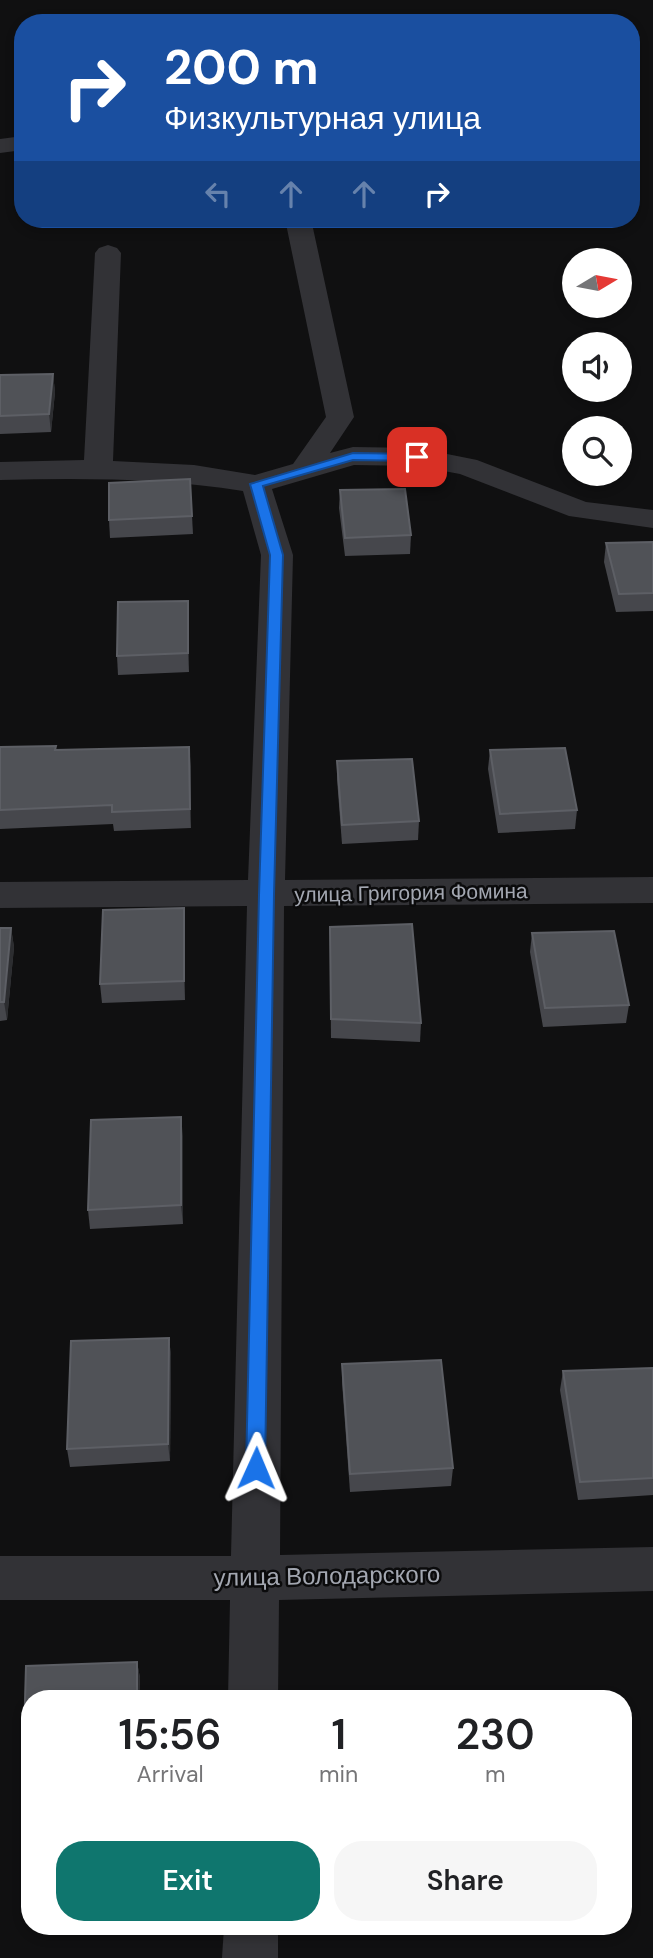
<!DOCTYPE html>
<meta charset="utf-8">
<style>
body{margin:0;font-family:"DM Sans",sans-serif;background:#f6f6f6;color:#202124;height:100vh;display:flex;flex-direction:column;font-size:26px;white-space:nowrap}
*{box-sizing:border-box;margin:0}
p{font-size:23px;color:#757577}
.icon{flex:none;width:38px;height:38px;fill:none;stroke:currentColor;stroke-width:2;stroke-linecap:round;stroke-linejoin:round}
.map{position:relative;flex:1;overflow:hidden}
.side{position:absolute;left:21px;top:1690px;width:611px;height:245px;display:flex;flex-direction:column;background:#fff;border-radius:28px;box-shadow:0 4px 10px #0003}
.side>*{flex:none}
.top-card{position:absolute;left:14px;top:14px;width:626px;height:214px;border-radius:28px;box-shadow:0 4px 10px #0003;background:#1a4fa0;color:#fff;overflow:hidden}
.needle{width:46px;rotate:80deg}
.buttons{position:absolute;left:562px;top:248px;display:grid;gap:14px}
.buttons a{display:grid;place-items:center;width:70px;height:70px;border-radius:50%;background:#fff;box-shadow:0 4px 10px #0003;font-size:35px}
.pin{position:absolute;display:grid;place-items:center;width:60px;height:60px;color:#fff;margin:-30px;border-radius:14px;box-shadow:0 4px 10px #0006}
.me{position:absolute;width:77px;margin:-38px;rotate:1deg;stroke-linejoin:round;filter:drop-shadow(0 0 5px #0008)}
.turn{display:flex;align-items:center;gap:24px;height:147px;padding:0 35px;font-size:32px}
.turn .icon{width:91px;height:91px;stroke-width:2.5}
.turn b{display:block;font-size:49px;line-height:60px}
.lanes{display:flex;align-items:center;height:66px;padding:0 35px;background:#0003;justify-content:center;gap:35px;direction:ltr}
.lanes .off{opacity:.35}
.eta{display:flex;justify-content:space-evenly;align-items:center;height:119px;text-align:center}
.eta b{font-size:42px;font-weight:600;line-height:49px}
.primary-button{display:flex;gap:14px;margin-top:auto;padding:14px 35px}
.primary-button a{flex:1;height:80px;border-radius:28px;background:#0f766e;color:#fff;font-size:28px;font-weight:600;line-height:80px;text-align:center}
.primary-button a+a{background:#f6f6f6;color:#202124}
.map>svg:first-child{display:block}
.lines{fill:none;stroke-linecap:round;stroke-linejoin:round}
.minor{fill:#323236;fill-rule:evenodd}
.wall{fill:#46474c}
.shaded-wall{fill:#2c2d30}
.building{fill:#505257;stroke:#5d5f65;stroke-width:2}
.route{fill:#1a73e8;stroke:#114b97;stroke-width:2}
.labels{text-anchor:middle;stroke-width:5;stroke-linejoin:round;paint-order:stroke}
.street-label{font-size:21px;fill:#a3a7b1;stroke:#0b0b0c}
.near-street-label{font-size:24px;fill:#a3a7b1;stroke:#0b0b0c}
</style>
<div class="map">
<svg width="653" height="1958" viewBox="0 0 653 1958">
<rect width="100%" height="100%" fill="#101011"/>
<g class="lines">
<g class="minor">
<path d="M23,136V150L0,153V139Z"/>
<path d="M285,219H311L354,417L330,453L353,447L417,448L477,460L586,502L653,510V528L569,516L460,474L417,466L354,465L272,489L293,555L285,880L653,877V903L284,906L280,1555L653,1547V1591L279,1600L278,1699H228L230,1600H0V1556H231L247,906L0,908V882L248,880L261,555L243,491C162,478 82,478 0,480V462L84,460L95,253L99,248L108,245L117,248L121,253L113,461L194,465L255,475L293,464L326,417Z"/>
<path d="M224,1927H278V1958H222Z"/>
</g>
</g>
<g class="wall">
<path d="M53,374L55,392L51,432L0,434V375Z"/>
<path d="M190,479L193,534L110,538L109,520Z"/>
<path d="M340,490L411,535L410,554L345,556L339,508Z"/>
<path d="M653,542V611L616,612L604,562L606,543Z"/>
<path d="M188,601L189,672L118,675L117,656Z"/>
<path d="M56,746V750L189,747L191,828L114,831L113,824L0,829V747Z"/>
<path d="M490,750L577,810L575,829L498,833L488,769Z"/>
<path d="M337,761L419,821L418,840L342,844L337,779Z"/>
<path d="M185,927V1000L102,1003L100,984Z"/>
<path d="M330,927L421,1023L420,1042L331,1038Z"/>
<path d="M0,928H11L14,947L7,1020L0,1021Z"/>
<path d="M532,933L629,1005L626,1023L543,1027L530,952Z"/>
<path d="M183,1136V1224L90,1229L88,1210Z"/>
<path d="M169,1338L171,1356L170,1461L70,1467L67,1449Z"/>
<path d="M342,1364L453,1468L451,1486L350,1492L342,1382Z"/>
<path d="M653,1368V1495L578,1500L560,1390L563,1371Z"/>
<path d="M137,1662L140,1678L139,1699H30V1819H25L22,1804L26,1666Z"/>
</g>
<g class="shaded-wall">
<path d="M53,374L55,392L51,432L49,414Z"/>
<path d="M188,601L189,619V672L188,653Z"/>
<path d="M189,747L191,766V828L190,809Z"/>
<path d="M184,908L185,927V1000L184,981Z"/>
<path d="M11,928L14,947L7,1020L4,1002Z"/>
<path d="M181,1117L183,1136V1224L181,1205Z"/>
<path d="M169,1338L171,1356L170,1461L168,1444Z"/>
<path d="M137,1662L140,1678L139,1699H137Z"/>
</g>
<g class="building">
<path d="M53,374L49,414L0,416V375Z"/>
<path d="M190,479L192,516L109,520V483Z"/>
<path d="M405,489L411,535L345,538L340,490Z"/>
<path d="M653,542V593L619,594L606,543Z"/>
<path d="M188,601V653L117,656L118,602Z"/>
<path d="M56,746L55,750L189,747L190,809L112,812V805L0,810V747Z"/>
<path d="M565,748L577,810L500,814L490,750Z"/>
<path d="M412,759L419,821L342,825L337,761Z"/>
<path d="M184,908V981L100,984L103,910Z"/>
<path d="M412,924L421,1023L331,1019L330,927Z"/>
<path d="M0,928H11L4,1002H0Z"/>
<path d="M614,931L629,1005L545,1008L532,933Z"/>
<path d="M181,1117V1205L88,1210L91,1120Z"/>
<path d="M169,1338L168,1444L67,1449L71,1341Z"/>
<path d="M441,1360L453,1468L350,1474L342,1364Z"/>
<path d="M653,1368V1478L580,1482L563,1371Z"/>
<path d="M137,1662V1699H30V1803L22,1804L26,1666Z"/>
</g>
<path class="route" d="M353,453L417,454L423,457L417,461L353,460L263,486L283,555L274,895L265,1468L262,1474L256,1477L249,1474L246,1468L259,895L270,555L250,484Z"/>
<g class="labels">
<g class="street-label">
<text transform="translate(411 893) rotate(-1)" y="7">улица Григория Фомина</text>
</g>
<g class="near-street-label">
<text transform="translate(327 1576) rotate(-1)" y="8">улица Володарского</text>
</g>
</g>
</svg>
<div class="buttons">
<a><svg class="needle" viewBox="-14 -14 28 28"><path d="M0-13l5 13h-10z" fill="#e53935"/><path d="M0 13l5-13h-10z" fill="#757577"/></svg></a>
<a><svg class="icon" aria-label="sound" viewBox="0 0 24 24"><path d="M4 9h4l5-4v14l-5-4H4zM17 9q2 3 0 6"/></svg></a>
<a><svg class="icon" aria-label="search" viewBox="0 0 24 24"><circle cx="10" cy="10" r="6"/><path d="M15 15l6 6"/></svg></a>
</div>
<div class="pin" style="left:417px;top:457px;background:#d93025"><svg class="icon" aria-label="arrive" viewBox="0 0 24 24"><path d="M6 21V4h12l-3 4 3 4H6"/></svg></div>
<svg class="me" style="left:256px;top:1468px" viewBox="-20 -20 40 40"><path d="M0-17L14 15 0 8-14 15z" fill="#1a73e8" stroke="#fff" stroke-width="4"/></svg>
<div class="top-card">
<div class="turn"><svg class="icon" aria-label="right" viewBox="0 0 24 24"><path d="M7 20v-9h11M14 6l5 5-5 5"/></svg><div><b>200 m</b>Физкультурная улица</div></div>
<div class="lanes"><svg class="icon off" aria-label="left" viewBox="0 0 24 24"><path d="M17 20v-9H6M10 6l-5 5 5 5"/></svg><svg class="icon off" aria-label="ahead" viewBox="0 0 24 24"><path d="M12 20V5M6 11l6-6 6 6"/></svg><svg class="icon off" aria-label="ahead" viewBox="0 0 24 24"><path d="M12 20V5M6 11l6-6 6 6"/></svg><svg class="icon" aria-label="right" viewBox="0 0 24 24"><path d="M7 20v-9h11M14 6l5 5-5 5"/></svg></div>
</div>
<section class="side">
<div class="eta">
<div><b>15:56</b><p>Arrival</p></div>
<div><b>1</b><p>min</p></div>
<div><b>230</b><p>m</p></div>
</div>
<div class="primary-button"><a>Exit</a><a>Share</a></div>
</section>
</div>
